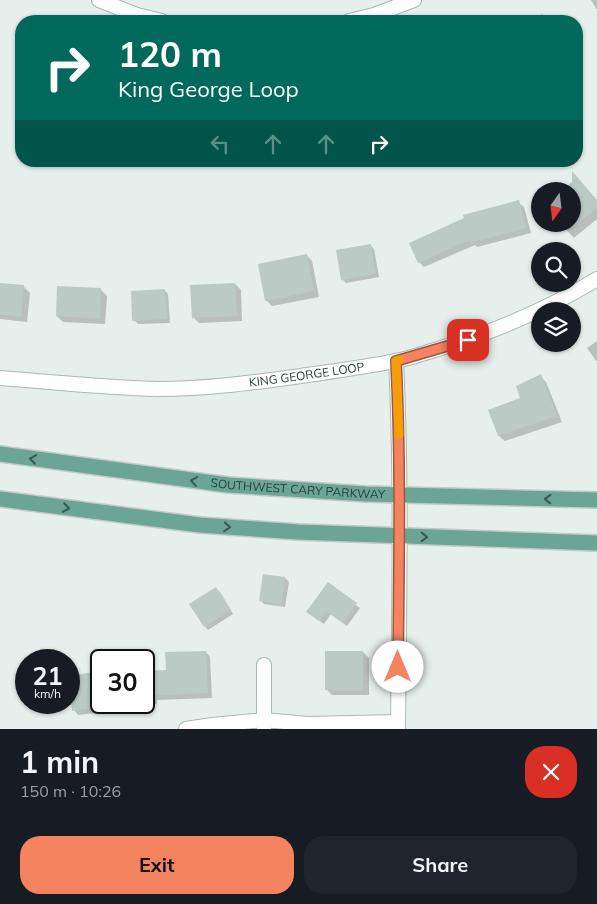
<!DOCTYPE html>
<meta charset="utf-8">
<style>
body{margin:0;font-family:Mulish,sans-serif;background:#20242c;color:#f1f3f6;height:100vh;display:flex;flex-direction:column;font-size:19px;white-space:nowrap}
*{box-sizing:border-box;margin:0}
p{font-size:16px;color:#9ea1a6}
.icon{flex:none;width:28px;height:28px;fill:none;stroke:currentColor;stroke-width:2;stroke-linecap:round;stroke-linejoin:round}
.map{position:relative;height:729px;overflow:hidden}
.side{display:flex;flex-direction:column;background:#171b24;flex:1}
.side>*{flex:none}
.banner{position:absolute;left:15px;top:15px;width:568px;height:152px;border-radius:20px;box-shadow:0 1px 4px #0004;background:#00695c;color:#fff;overflow:hidden}
.needle{width:32px;rotate:194deg}
.fabs{position:absolute;left:531px;top:182px;display:grid;gap:10px}
.fabs a{display:grid;place-items:center;width:50px;height:50px;border-radius:50%;background:#171b24;box-shadow:0 1px 4px #0004;font-size:25px}
.speed{position:absolute;left:15px;top:649px;display:flex;gap:10px;font-size:25px;font-weight:700;text-align:center}
.speed>*{display:grid;place-content:center;width:65px;height:65px;border-radius:50%;background:#171b24;box-shadow:0 1px 4px #0004;line-height:1}
.speed small{font-size:12px;font-weight:400}
.speed .limit{border:2px solid #111;border-radius:8px;background:#fff;color:#111}
.pin{position:absolute;display:grid;place-items:center;width:42px;height:42px;color:#fff;margin:-21px;border-radius:10px;box-shadow:0 2px 8px #0006}
.me{position:absolute;width:55px;margin:-28px;rotate:0deg;stroke-linejoin:round;filter:drop-shadow(0 0 4px #0008)}
.turn{display:flex;align-items:center;gap:18px;height:105px;padding:0 20px;font-size:22px}
.turn .icon{width:65px;height:65px;stroke-width:2.5}
.turn b{display:block;font-size:35px;line-height:42px}
.lanes{display:flex;align-items:center;height:48px;padding:0 20px;background:#0003;justify-content:center;gap:25px;direction:ltr}
.lanes .off{opacity:.35}
.round{display:grid;place-items:center;flex:none;width:52px;height:52px;border-radius:20px;background:#20242c}
.headline{display:flex;align-items:center;justify-content:space-between;height:85px;padding:0 20px}
h1{font-size:30px;font-weight:700;line-height:38px}
.primary-button{display:flex;gap:10px;margin-top:auto;padding:10px 20px}
.primary-button a{flex:1;height:58px;border-radius:20px;background:#f4845f;color:#111;font-size:20px;font-weight:700;line-height:58px;text-align:center}
.primary-button a+a{background:#20242c;color:#f1f3f6}
.map>svg:first-child{display:block}
.shadow{fill:#0003}
.building{fill:#bbcac4}
.lines{fill:none;stroke-linecap:round;stroke-linejoin:round}
.street-casing{stroke:#a8b8b2;stroke-width:16}
.primary-casing{stroke:#c2cac8;stroke-width:18}
.street{stroke:#fff;stroke-width:14}
.primary{stroke:#6aa596;stroke-width:15}
.oneway{stroke:#365b51}
.route-casing{stroke:#9f563e;stroke-width:12}
.route{stroke:#f4845f;stroke-width:9}
.slow{stroke:#f59e0b;stroke-width:9}
.labels{text-anchor:middle;stroke-width:4;stroke-linejoin:round;paint-order:stroke}
.street-label{font-size:12px;fill:#24423a;stroke:#f7fbf9}
</style>
<div class="map">
<svg width="597" height="729" viewBox="0 0 597 729">
<rect width="100%" height="100%" fill="#e6efeb"/>
<g class="shadow">
<path d="M591,0H597V10Z"/>
<path d="M542,14L548,21H530Z"/>
<path d="M21,82V101L16,97Z"/>
<path d="M577,178L597,201V219L574,238L561,224H572V191H561Z"/>
<path d="M518,202L524,207L531,233L477,247L475,245L424,267L419,262Z"/>
<path d="M370,245L374,249L379,277L346,283L342,279Z"/>
<path d="M306,255L312,261L319,297L272,306L266,300Z"/>
<path d="M0,284L24,287L30,293L27,322L0,319Z"/>
<path d="M235,284L241,290L242,321L199,323L193,317Z"/>
<path d="M101,290L107,296L105,324L63,322L57,316Z"/>
<path d="M164,290L168,294L170,323L138,324L134,320Z"/>
<path d="M597,341V362L587,348Z"/>
<path d="M540,376L546,382L562,422L505,441L499,436L490,411L522,398Z"/>
<path d="M285,578L289,582L285,607L264,604L261,601Z"/>
<path d="M328,584L360,608L347,626L331,614L324,624L312,615Z"/>
<path d="M216,589L220,592L233,614L208,630L205,626Z"/>
<path d="M206,652L210,657L212,698L157,700V704L110,708L111,711L78,715L74,710L69,677L101,673V702H144V672L167,671Z"/>
<path d="M363,652L369,658V695H332L326,689Z"/>
</g>
<g class="building">
<path d="M572,171L597,200V208L572,228Z"/>
<path d="M519,200L526,228L471,243L470,240L418,263L409,243L464,218L463,215Z"/>
<path d="M371,244L376,274L341,280L336,250Z"/>
<path d="M307,254L314,291L265,301L258,264Z"/>
<path d="M0,283L24,285L21,317L0,314Z"/>
<path d="M235,283L237,316L192,318L190,285Z"/>
<path d="M57,286L101,288L100,319L56,316Z"/>
<path d="M165,289L167,319L132,321L131,291Z"/>
<path d="M541,374L557,416L498,436L488,410L520,398L516,386Z"/>
<path d="M263,574L285,577L282,604L259,601Z"/>
<path d="M328,582L357,603L343,623L326,611L319,621L306,612Z"/>
<path d="M216,587L231,610L204,627L189,604Z"/>
<path d="M206,651L208,693L144,696V671L166,670L165,652Z"/>
<rect x="325" y="651" width="38" height="39"/>
<path d="M101,671V707L72,711L69,676Z"/>
</g>
<g class="lines">
<defs>
<g id="street">
<path d="M99,0L137,15L162,21"/>
<path d="M349,21L374,15L414,0"/>
<path d="M396,361C402,484 399,606 398,729"/>
<path id="s1" d="M0,378C53,382 105,388 158,389C204,389 249,383 294,377C327,372 361,368 395,361C409,359 424,353 438,349C493,332 548,309 597,279"/>
<path d="M264,665V728"/>
<path d="M186,729L212,725L264,720L307,724L398,722"/>
</g>
<g id="primary">
<path id="s2" d="M0,454L228,485L366,494L597,500"/>
<path d="M0,499L200,525L298,532L597,543"/>
</g>
</defs>
<use href="#street" class="street-casing"/>
<use href="#primary" class="primary-casing"/>
<use href="#street" class="street"/>
<use href="#primary" class="primary"/>
</g>
<defs><path id="oneway-chevron" d="M-2-3.5L2.5 0L-2 3.5" fill="none" stroke-width="1.6" stroke-linecap="round" stroke-linejoin="round" transform="scale(1.25)"/></defs>
<g class="oneway">
<use href="#oneway-chevron" transform="translate(33 459) rotate(-172)"/>
<use href="#oneway-chevron" transform="translate(194 481) rotate(-172)"/>
<use href="#oneway-chevron" transform="translate(548 499) rotate(-178)"/>
<use href="#oneway-chevron" transform="translate(66 508) rotate(8)"/>
<use href="#oneway-chevron" transform="translate(227 527) rotate(4)"/>
<use href="#oneway-chevron" transform="translate(424 537) rotate(2)"/>
</g>
<g class="lines">
<defs>
<path id="route" d="M398,667C399,565 401,463 396,361L468,340"/>
</defs>
<use href="#route" class="route-casing"/>
<use href="#route" class="route"/>
<path class="slow" d="M399,360L396,361L399,435"/>
</g>
<g class="labels">
<g class="street-label">
<text dy="4" stroke="none"><textPath href="#s1" startOffset="308">KING GEORGE LOOP</textPath></text>
<text dy="4" stroke="none"><textPath href="#s2" startOffset="300">SOUTHWEST CARY PARKWAY</textPath></text>
</g>
</g>
</svg>
<div class="fabs">
<a><svg class="needle" viewBox="-14 -14 28 28"><path d="M0-13l5 13h-10z" fill="#e53935"/><path d="M0 13l5-13h-10z" fill="#9ea1a6"/></svg></a>
<a><svg class="icon" aria-label="search" viewBox="0 0 24 24"><circle cx="10" cy="10" r="6"/><path d="M15 15l6 6"/></svg></a>
<a><svg class="icon" aria-label="layers" viewBox="0 0 24 24"><path d="M12 4l9 5-9 5-9-5zM3 14l9 5 9-5"/></svg></a>
</div>
<div class="speed"><div>21<small>km/h</small></div><div class="limit">30</div></div>
<div class="pin" style="left:468px;top:340px;background:#d93025"><svg class="icon" aria-label="arrive" viewBox="0 0 24 24"><path d="M6 21V4h12l-3 4 3 4H6"/></svg></div>
<svg class="me" style="left:398px;top:667px" viewBox="-20 -20 40 40"><circle r="19" fill="#fff"/><path d="M0-13L10 11 0 6-10 11z" fill="#f4845f"/></svg>
<div class="banner">
<div class="turn"><svg class="icon" aria-label="right" viewBox="0 0 24 24"><path d="M7 20v-9h11M14 6l5 5-5 5"/></svg><div><b>120 m</b>King George Loop</div></div>
<div class="lanes"><svg class="icon off" aria-label="left" viewBox="0 0 24 24"><path d="M17 20v-9H6M10 6l-5 5 5 5"/></svg><svg class="icon off" aria-label="ahead" viewBox="0 0 24 24"><path d="M12 20V5M6 11l6-6 6 6"/></svg><svg class="icon off" aria-label="ahead" viewBox="0 0 24 24"><path d="M12 20V5M6 11l6-6 6 6"/></svg><svg class="icon" aria-label="right" viewBox="0 0 24 24"><path d="M7 20v-9h11M14 6l5 5-5 5"/></svg></div>
</div>
</div>
<section class="side">
<div class="headline"><div><h1>1 min</h1><p>150 m · 10:26</p></div><a class="round" style="background:#d93025;color:#fff"><svg class="icon" aria-label="close" viewBox="0 0 24 24"><path d="M6 6l12 12M18 6L6 18"/></svg></a></div>
<div class="primary-button"><a>Exit</a><a>Share</a></div>
</section>
